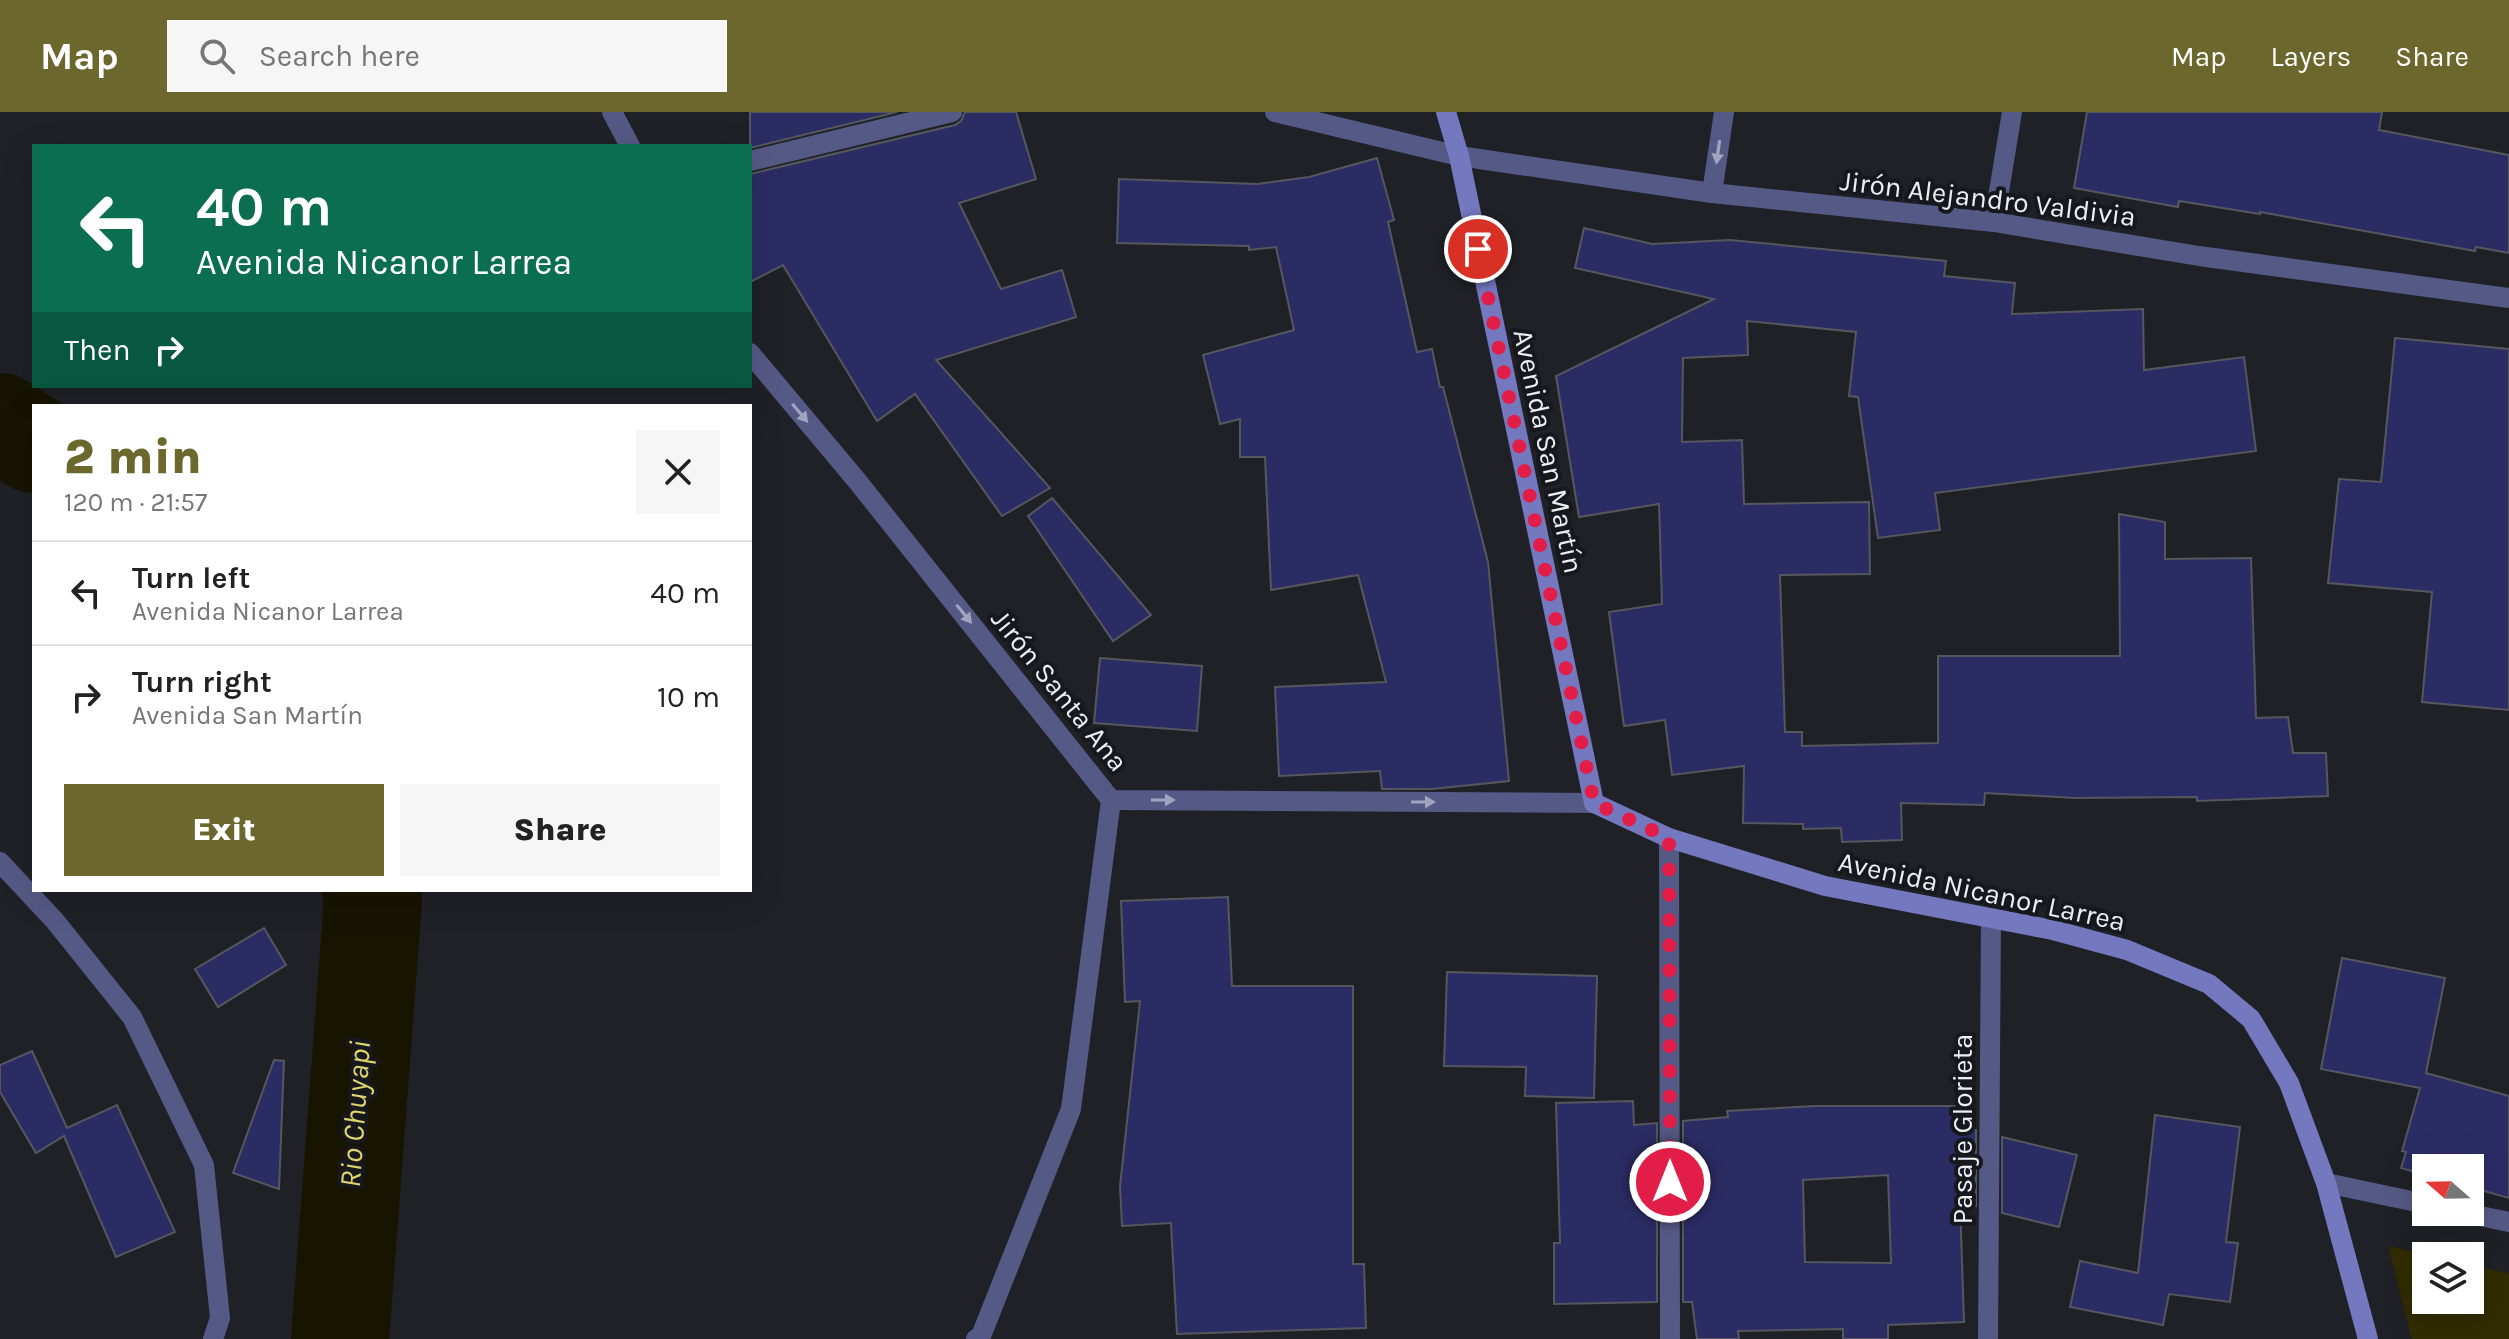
<!DOCTYPE html>
<meta charset="utf-8">
<style>
body{margin:0;font-family:Karla,sans-serif;background:#f6f6f6;color:#222;height:100vh;display:flex;flex-direction:column;font-size:30px;white-space:nowrap}
*{box-sizing:border-box;margin:0}
p{font-size:26px;color:#767676}
.icon{flex:none;width:44px;height:44px;fill:none;stroke:currentColor;stroke-width:2;stroke-linecap:round;stroke-linejoin:round}
.map{position:relative;flex:1;overflow:hidden}
.drawer{position:absolute;left:32px;top:292px;width:720px;height:488px;display:flex;flex-direction:column;background:#fff;border-radius:0px;box-shadow:0 8px 32px #0002}
.drawer>*{flex:none}
.banner{position:absolute;left:32px;top:32px;width:720px;height:244px;border-radius:0px;box-shadow:0 8px 32px #0002;background:#0b6e4f;color:#fff;overflow:hidden}
.needle{width:52px;rotate:290deg}
.tools{position:absolute;left:2412px;top:1042px;display:grid;gap:16px}
.tools a{display:grid;place-items:center;width:72px;height:72px;border-radius:0px;background:#fff;box-shadow:0 8px 32px #0002;font-size:40px}
.pin{position:absolute;display:grid;place-items:center;width:68px;height:68px;color:#fff;margin:-34px;border:4px solid #fff;border-radius:50%;box-shadow:0 2px 8px #0007}
.me{position:absolute;width:88px;margin:-44px;rotate:0deg;stroke-linejoin:round;filter:drop-shadow(0 0 6px #0008)}
.turn{display:flex;align-items:center;gap:28px;height:168px;padding:0 32px;font-size:36px}
.turn .icon{width:104px;height:104px;stroke-width:2.5}
.turn b{display:block;font-size:56px;line-height:68px}
.then{display:flex;align-items:center;height:76px;padding:0 32px;background:#0003;gap:16px;font-size:30px}
.round{display:grid;place-items:center;flex:none;width:84px;height:84px;border-radius:0px;background:#f6f6f6}
.summary{display:flex;align-items:center;justify-content:space-between;height:136px;padding:0 32px}
h1{font-size:48px;font-weight:800;line-height:60px;color:#6c672d}
.action{display:flex;gap:16px;margin-top:auto;padding:16px 32px}
.action a{flex:1;height:92px;border-radius:0px;background:#6c672d;color:#fff;font-size:32px;font-weight:800;line-height:92px;text-align:center}
.action a+a{background:#f6f6f6;color:#222}
ul{padding:0;list-style:none}
li{display:flex;align-items:center;gap:24px;height:104px;padding:0 32px;border-top:2px solid #e0e0e0}
li div{flex:1}
li b{display:block;font-size:30px}
li em{font-style:normal}
header{display:flex;align-items:center;gap:48px;box-sizing:border-box;height:112px;padding:0 40px;background:#6c672d;color:#fff}
header strong{font-size:38px}
nav{display:flex;gap:44px;margin-inline-start:auto;font-size:28px}
.search{width:560px;height:72px;background:#f6f6f6;display:flex;align-items:center;gap:20px;box-sizing:border-box;padding:0 28px;border-radius:0px;color:#767676;font-size:30px}
.map>svg:first-child{display:block}
.green{fill:#312c00}
.lines{fill:none;stroke-linecap:round;stroke-linejoin:round}
.river{stroke:#171400;stroke-width:98}
.building{fill:#2c2c65;stroke:#56575e;stroke-width:2;fill-rule:evenodd}
.minor{stroke:#555985;stroke-width:20}
.secondary{stroke:#7378bf;stroke-width:20}
.oneway{fill:#a1a4bc}
.route{stroke:#e11d48;stroke-width:14;stroke-dasharray:0 25.2}
.labels{text-anchor:middle;stroke-width:8;stroke-linejoin:round;paint-order:stroke}
.street-label{font-size:28px;fill:#edeef2;stroke:#17181e}
.water-label{font-size:30px;font-style:italic;fill:#ded46b;stroke:#17181e}
</style>
<header>
<strong>Map</strong>
<div class="search"><svg class="icon" aria-label="search" viewBox="0 0 24 24"><circle cx="10" cy="10" r="6"/><path d="M15 15l6 6"/></svg>Search here</div>
<nav><a>Map</a><a>Layers</a><a>Share</a></nav>
</header>
<div class="map">
<svg width="2509" height="1227" viewBox="0 0 2509 1227">
<rect width="100%" height="100%" fill="#202127"/>
<path class="green" d="M2388,1134L2431,1144H2426V1188H2470V1153L2509,1161V1227H2412Z"/>
<g class="lines">
<g class="river">
<path d="M0,310L34,332"/>
<path d="M340,1227L373,788L371,778"/>
</g>
</g>
<g class="building">
<path d="M750,0H897L750,36Z"/>
<path d="M965,0H1016L1036,67L959,91L1001,177L1062,158L1076,205L936,248L1050,376L1002,404L915,282L877,309L783,153L750,170V62L955,13L961,9Z"/>
<path d="M2087,0H2382L2379,18L2509,43V141L2476,135L2475,139L2260,100V102L2179,89L2178,95L2074,76Z"/>
<path d="M1377,46L1394,108L1388,110L1417,240L1432,237L1440,275H1443L1488,450L1509,669L1432,677H1382L1380,659L1279,664L1275,575L1386,570L1358,463L1271,478L1265,345H1240V307L1220,312L1203,243L1294,218L1276,135L1249,138V134L1117,131L1119,67L1257,72L1309,65Z"/>
<path d="M1584,116L1652,132L1730,128L1946,149L1944,164L2015,171L2012,202L2143,197L2144,258L2244,245L2256,339L1935,381L1940,418L1878,426L1858,285L1849,284L1856,220L1747,209L1748,243L1683,246L1682,330L1742,328L1744,392L1869,390L1870,462L1780,463L1785,620H1802V634L1938,631V544H2120L2119,402L2165,410V447L2251,446L2256,606L2288,605L2293,641H2326L2328,684L2197,689V685L2075,686L1985,681L1984,693L1901,691L1902,728L1842,730L1841,716L1803,717V712L1743,711L1744,654L1672,663L1665,608L1624,614L1609,500L1662,492L1659,392L1579,405L1556,264L1714,187L1575,156Z"/>
<path d="M2395,226L2509,237V598L2422,590L2432,480L2328,471L2339,367L2381,370Z"/>
<path d="M1052,386L1151,503L1113,529L1028,404Z"/>
<path d="M1100,546L1202,554L1197,619L1094,611Z"/>
<path d="M1228,785L1232,874H1353V1152H1364L1366,1216L1177,1222L1171,1111L1122,1114L1120,1074L1140,889L1125,890L1121,789Z"/>
<path d="M264,816L286,853L218,895L195,857Z"/>
<path d="M2342,846L2445,866L2426,961L2509,984V1086L2470,1075V1056H2426V1063L2401,1056L2406,1040L2402,1039L2420,976L2321,957Z"/>
<path d="M1447,860L1597,864L1594,986L1525,984L1526,955L1444,954Z"/>
<path d="M32,939L67,1016L117,993L175,1120L116,1145L64,1024L36,1041L0,980V953Z"/>
<path d="M274,948L284,949L279,1077L233,1061Z"/>
<path d="M1633,989L1634,1013L1657,1011V1190L1554,1192V1131H1560L1556,991Z"/>
<path d="M1815,994H1969V1017L1976,1018V1094L1960,1090L1964,1210L1888,1213V1227H1843V1217L1738,1219L1739,1227H1697L1692,1190H1683V1009L1728,1005L1727,999ZM1888,1063L1891,1151L1805,1150L1803,1068Z"/>
<path d="M2155,1003L2240,1015L2226,1130L2238,1131L2230,1190L2169,1182L2163,1213L2070,1195L2080,1149L2138,1161Z"/>
<path d="M2002,1025L2077,1043L2059,1115L2002,1101Z"/>
</g>
<g class="lines">
<g class="minor">
<path d="M612,0L630,34"/>
<path d="M1275,0L1459,44L1712,81L1994,110L2199,144L2509,186"/>
<path d="M750,49L952,0"/>
<path d="M1712,81L1724,0"/>
<path d="M1994,110L2012,0"/>
<path d="M750,241L858,370L1111,688L1594,691"/>
<path d="M1669,726L1670,1227"/>
<path d="M0,750L55,809L132,905L204,1053L220,1206L213,1227"/>
<path d="M2326,1071L2426,1092"/>
<path d="M2461,1100L2509,1110"/>
<path d="M976,1227L981,1224L1071,997L1111,688"/>
<path d="M1988,1227L1991,807"/>
</g>
<path class="secondary" d="M1446,0L1459,44L1594,691L1669,726L1825,774L2053,818L2127,838L2209,872L2251,907L2289,971L2326,1071L2368,1227"/>
</g>
<defs><path id="oneway-solid" d="M-6-.8H1V-3.2L6.5 0L1 3.2V.8H-6Z" transform="scale(2)"/></defs>
<g class="oneway">
<use href="#oneway-solid" transform="translate(1718 40) rotate(98)"/>
<use href="#oneway-solid" transform="translate(800 301) rotate(50)"/>
<use href="#oneway-solid" transform="translate(964 502) rotate(51)"/>
<use href="#oneway-solid" transform="translate(1163 688)"/>
<use href="#oneway-solid" transform="translate(1423 690)"/>
</g>
<g class="lines">
<path class="route" d="M1478,137L1594,691L1669,726L1670,1070"/>
</g>
<g class="labels">
<g class="street-label">
<text transform="translate(1988 86) rotate(7)" y="10">Jirón Alejandro Valdivia</text>
<text transform="translate(1549 339) rotate(78)" y="10">Avenida San Martín</text>
<text transform="translate(1060 578) rotate(51)" y="10">Jirón Santa Ana</text>
<text transform="translate(1982 779) rotate(12)" y="10">Avenida Nicanor Larrea</text>
<text transform="translate(1962 1017) rotate(-90)" y="10">Pasaje Glorieta</text>
</g>
<g class="water-label">
<text transform="translate(355 1002) rotate(-86)" y="10">Rio Chuyapi</text>
</g>
</g>
</svg>
<div class="tools">
<a><svg class="needle" viewBox="-14 -14 28 28"><path d="M0-13l5 13h-10z" fill="#e53935"/><path d="M0 13l5-13h-10z" fill="#767676"/></svg></a>
<a><svg class="icon" aria-label="layers" viewBox="0 0 24 24"><path d="M12 4l9 5-9 5-9-5zM3 14l9 5 9-5"/></svg></a>
</div>
<div class="pin" style="left:1478px;top:137px;background:#d93025"><svg class="icon" aria-label="arrive" viewBox="0 0 24 24"><path d="M6 21V4h12l-3 4 3 4H6"/></svg></div>
<svg class="me" style="left:1670px;top:1070px" viewBox="-20 -20 40 40"><circle r="17" fill="#e11d48" stroke="#fff" stroke-width="3"/><path d="M0-11L8 9 0 5-8 9z" fill="#fff"/></svg>
<div class="banner">
<div class="turn"><svg class="icon" aria-label="left" viewBox="0 0 24 24"><path d="M17 20v-9H6M10 6l-5 5 5 5"/></svg><div><b>40 m</b>Avenida Nicanor Larrea</div></div>
<div class="then">Then<svg class="icon" aria-label="right" viewBox="0 0 24 24"><path d="M7 20v-9h11M14 6l5 5-5 5"/></svg></div>
</div>
<section class="drawer">
<div class="summary"><div><h1>2 min</h1><p>120 m · 21:57</p></div><a class="round"><svg class="icon" aria-label="close" viewBox="0 0 24 24"><path d="M6 6l12 12M18 6L6 18"/></svg></a></div>
<ul>
<li><svg class="icon" aria-label="left" viewBox="0 0 24 24"><path d="M17 20v-9H6M10 6l-5 5 5 5"/></svg><div><b>Turn left</b><p>Avenida Nicanor Larrea</p></div><em>40 m</em></li>
<li><svg class="icon" aria-label="right" viewBox="0 0 24 24"><path d="M7 20v-9h11M14 6l5 5-5 5"/></svg><div><b>Turn right</b><p>Avenida San Martín</p></div><em>10 m</em></li>
</ul>
<div class="action"><a>Exit</a><a>Share</a></div>
</section>
</div>
